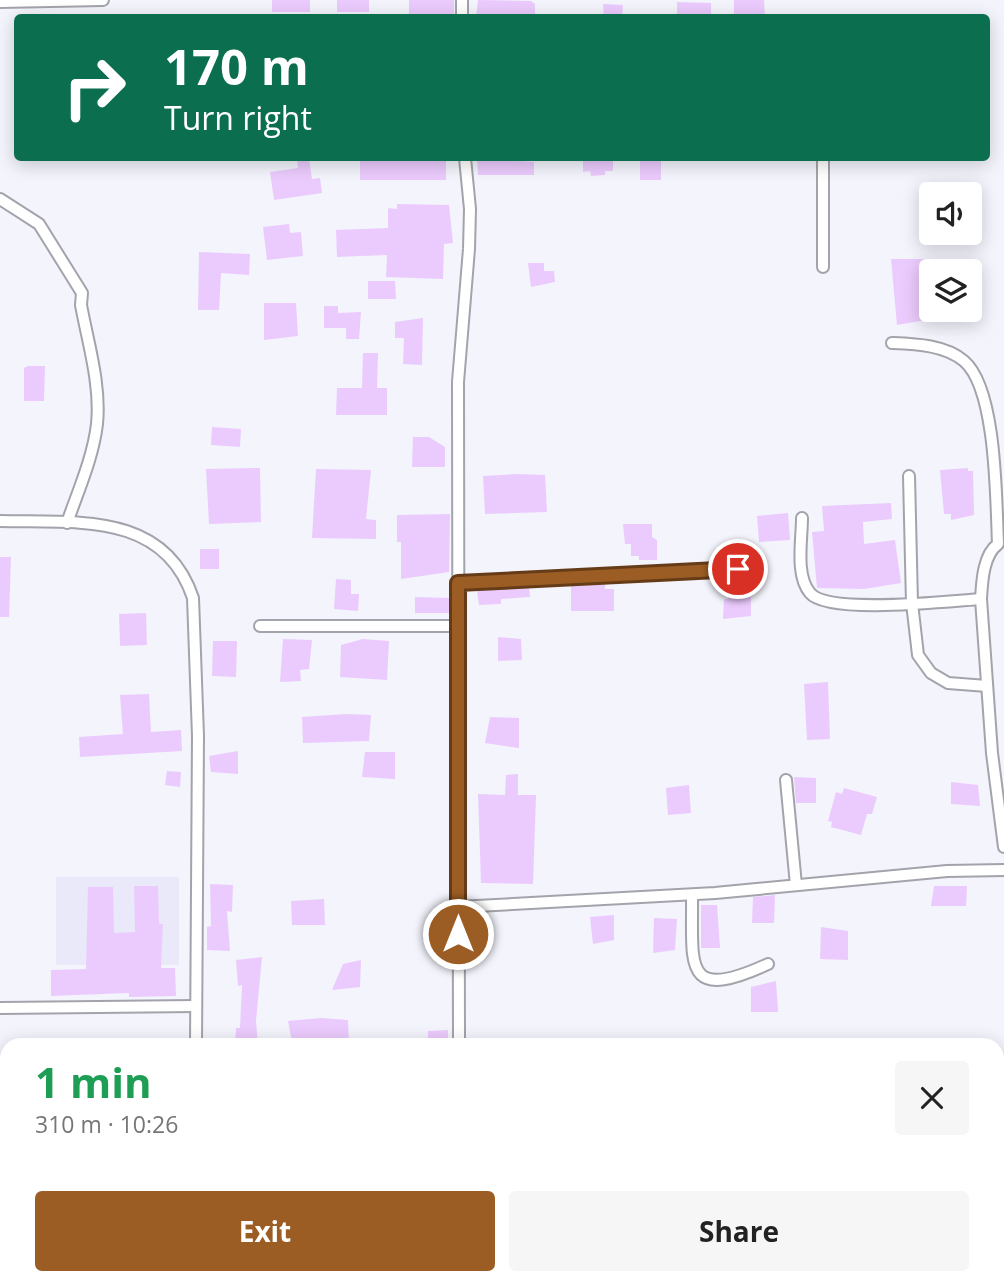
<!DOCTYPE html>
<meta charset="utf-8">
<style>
body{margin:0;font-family:"Open Sans",sans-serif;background:#f6f6f6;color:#222;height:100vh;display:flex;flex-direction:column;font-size:26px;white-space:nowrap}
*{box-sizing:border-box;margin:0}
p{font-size:23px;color:#767676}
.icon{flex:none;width:38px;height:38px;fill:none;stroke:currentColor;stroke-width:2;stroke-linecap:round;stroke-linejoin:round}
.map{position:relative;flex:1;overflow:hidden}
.side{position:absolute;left:0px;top:1038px;width:1004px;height:247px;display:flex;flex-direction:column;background:#fff;border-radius:21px 21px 0 0;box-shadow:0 4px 18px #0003}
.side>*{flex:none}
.guide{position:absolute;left:14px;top:14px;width:976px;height:147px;border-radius:7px;box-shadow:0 4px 18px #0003;background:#0b6e4f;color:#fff;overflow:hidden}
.fabs{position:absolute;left:919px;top:182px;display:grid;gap:14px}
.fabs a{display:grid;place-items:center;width:63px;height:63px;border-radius:7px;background:#fff;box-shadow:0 4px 18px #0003;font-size:35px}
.pin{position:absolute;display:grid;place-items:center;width:60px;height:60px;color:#fff;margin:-30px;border:4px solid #fff;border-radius:50%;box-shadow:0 2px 7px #0007}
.me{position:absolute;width:77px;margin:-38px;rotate:0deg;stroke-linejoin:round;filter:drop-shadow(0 0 5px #0008)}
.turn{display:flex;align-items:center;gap:24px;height:147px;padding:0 35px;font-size:32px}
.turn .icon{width:91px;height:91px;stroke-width:2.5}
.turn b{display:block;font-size:49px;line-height:60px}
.round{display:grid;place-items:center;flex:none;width:74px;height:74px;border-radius:7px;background:#f6f6f6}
.headline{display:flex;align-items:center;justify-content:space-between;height:119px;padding:0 35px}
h1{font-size:42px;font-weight:700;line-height:52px;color:#1e9e55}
.cta{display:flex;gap:14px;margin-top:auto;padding:14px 35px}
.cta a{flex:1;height:80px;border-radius:7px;background:#9c5d24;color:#fff;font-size:28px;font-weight:700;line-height:80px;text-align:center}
.cta a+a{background:#f6f6f6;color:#222}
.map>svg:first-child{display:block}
.built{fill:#e9e9fa}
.building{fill:#ebcbfd}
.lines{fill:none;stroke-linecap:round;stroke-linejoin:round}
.minor-casing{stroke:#a3a3ab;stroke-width:14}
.minor{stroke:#fff;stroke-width:10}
.route-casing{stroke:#653c17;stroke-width:18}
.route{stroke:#9c5d24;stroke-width:12}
</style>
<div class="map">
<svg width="1004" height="1283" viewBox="0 0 1004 1283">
<rect width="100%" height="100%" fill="#f4f4fd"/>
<rect class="built" x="56" y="877" width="123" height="88"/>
<g class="building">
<rect x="272" y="0" width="38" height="12"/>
<rect x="337" y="0" width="32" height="12"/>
<path d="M409,0H454V17L409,18Z"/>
<path d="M478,0L531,1L535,4V18H476Z"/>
<path d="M734,0H764L765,18H734Z"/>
<path d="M677,2L711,3V18H677Z"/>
<path d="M603,4L623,5L622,18H604Z"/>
<path d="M309,158L312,179L320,178L322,193L274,200L270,172L298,168L297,160Z"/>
<rect x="360" y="158" width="86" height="22"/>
<path d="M477,158L534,162V175H478Z"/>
<path d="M583,158H613V171H605V175L591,176L590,171L583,172Z"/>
<rect x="640" y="158" width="21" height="22"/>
<path d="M397,204L449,205L453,243L444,244L443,279L386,277L387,255L337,257L336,230L388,228V208L397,209Z"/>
<path d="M289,224L290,233L301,232L303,256L267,260L263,227Z"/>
<path d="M199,252L250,254L249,275L221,273L219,310H198Z"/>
<path d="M891,259H958L959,271H931V319L897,325Z"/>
<path d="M528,263H544V271H554L555,282L531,287Z"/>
<path d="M368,281H395L396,299H368Z"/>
<path d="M264,303H296L298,336L264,340Z"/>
<path d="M324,306H338V313L361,312L359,339H346V328H324Z"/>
<path d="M423,318L422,365L403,364L404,338H395V322Z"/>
<path d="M363,353H378L377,388H387V415H336L337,388H362Z"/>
<path d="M28,366H45L44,401H24V368Z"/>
<path d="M212,427L241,429L240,447L211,445Z"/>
<path d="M413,437H429L445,447V467H412Z"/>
<path d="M260,468L261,522L209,524L206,469Z"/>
<path d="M968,468V471H973L974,515L951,520V514H944L940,470Z"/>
<path d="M316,469L371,470L366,519L376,520V539L312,538Z"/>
<path d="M517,474L545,475L547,512L485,514L483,476Z"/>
<path d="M891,503L892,519L863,522L864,544L895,540L901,583L864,589L817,588L812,532L824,531L822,506Z"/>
<path d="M788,513L790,540L759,542L757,516Z"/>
<path d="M450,514L449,572L401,579V542H397V515Z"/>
<path d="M623,524H652V537L657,540V560H639V556H631V544H625Z"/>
<rect x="200" y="549" width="19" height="20"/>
<path d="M0,557H11L9,617H0Z"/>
<path d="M336,579L351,580V594H359L358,611L334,609Z"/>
<path d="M605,584V589H614V611H571V585Z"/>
<path d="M529,587L530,597L501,599V604L479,605L477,590Z"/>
<path d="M739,588H751V616L723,619L724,599H728V593L739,591Z"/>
<path d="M415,597L449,598V613H415Z"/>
<path d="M146,613L147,645L120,646L119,614Z"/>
<path d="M498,637L521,639L522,660L498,661Z"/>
<path d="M283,639L312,640L309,669L300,670L301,681L280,682Z"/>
<path d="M363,639L389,641L387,680L340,677L341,645Z"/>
<path d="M213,641H237L236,677L212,676Z"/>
<path d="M828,682L830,739L807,740L804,684Z"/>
<path d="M149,694L151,732L181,730L182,751L80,757L79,737L123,734L120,695Z"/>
<path d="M346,714L371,715L369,741L303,743L302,717Z"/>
<path d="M490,717L519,718V748L485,743Z"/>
<path d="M238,751V774L211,772L209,756Z"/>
<path d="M365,752H395V779L362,777Z"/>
<path d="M167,771L181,772L180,787L165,785Z"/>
<path d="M518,774V795H536L533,884L481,883L478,794L505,795L506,775Z"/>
<path d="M794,777L816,778V803H796Z"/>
<path d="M951,782L978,785L980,806L951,804Z"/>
<path d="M689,785L691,813L668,815L666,788Z"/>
<path d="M844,788L877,797L872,814H867L861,835L831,827L832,822L828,821L836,792L842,794Z"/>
<path d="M210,884L233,885L232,912L227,911L230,951L207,950V927L211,926Z"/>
<path d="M134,886H158L159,924H163L161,968H175L176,996L129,997V993L51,996V970L86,969L88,887H113L114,933L135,932Z"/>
<path d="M934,886H967L966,906H931Z"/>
<path d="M775,895L774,923H752L753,897Z"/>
<path d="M324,899L325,925H292L291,901Z"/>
<path d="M701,905H717L720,948H701Z"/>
<path d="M614,915V940L593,944L590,917Z"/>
<path d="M654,918L677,919L675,950L653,953Z"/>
<path d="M821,927L848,931V960L820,959Z"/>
<path d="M262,957L256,1021L258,1045H235L236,1028H240L242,985L238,986L236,960Z"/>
<path d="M361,960L360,987L332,990L343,964Z"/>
<path d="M776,981L778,1012H751V987Z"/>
<path d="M321,1018L348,1020L349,1045L333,1044V1041L292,1042L288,1021Z"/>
<path d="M448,1030V1045H428V1031Z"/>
</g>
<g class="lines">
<defs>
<g id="minor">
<path d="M0,2L103,0"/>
<path d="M462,18V0"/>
<path d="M823,158V267"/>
<path d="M0,199L39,224L82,293L81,305C88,343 101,385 97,424C93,458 78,491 67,523"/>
<path d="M892,343C916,344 945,345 964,361C997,389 996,502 998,544C983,555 982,582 981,599L992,753L1004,847"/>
<path d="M909,476L912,603L918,655L931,673L948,683L987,686"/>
<path d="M802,518C802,540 795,575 810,593C828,615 950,601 981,599"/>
<path d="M0,521C76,523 164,511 193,598L198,736L196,1045"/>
<path d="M458,583L739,569"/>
<path d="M260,626H459"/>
<path d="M786,780L796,885"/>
<path d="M692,895C693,964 681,1004 768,964"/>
<path d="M458,907L715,893L947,871L1004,870"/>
<path d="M0,1008L196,1006"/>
<path d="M459,1045L458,382L469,249L470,209L465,158"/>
<path d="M998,1243L1004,1242"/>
<path d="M460,1279L1004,1282"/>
<path d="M290,1280V1283"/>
<path d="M195,1283V1278"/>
</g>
</defs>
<use href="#minor" class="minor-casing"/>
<use href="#minor" class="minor"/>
</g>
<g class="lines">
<defs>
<path id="route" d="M458,934V583L738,569"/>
</defs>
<use href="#route" class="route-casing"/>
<use href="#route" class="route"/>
</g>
</svg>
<div class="fabs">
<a><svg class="icon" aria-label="sound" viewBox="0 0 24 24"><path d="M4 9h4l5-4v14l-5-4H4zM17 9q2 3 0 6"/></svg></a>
<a><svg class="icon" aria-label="layers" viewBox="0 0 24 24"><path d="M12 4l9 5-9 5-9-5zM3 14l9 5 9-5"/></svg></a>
</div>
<div class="pin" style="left:738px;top:569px;background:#d93025"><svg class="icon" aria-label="arrive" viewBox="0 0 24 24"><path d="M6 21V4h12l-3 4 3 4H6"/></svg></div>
<svg class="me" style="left:458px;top:934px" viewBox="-20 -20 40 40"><circle r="17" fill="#9c5d24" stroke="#fff" stroke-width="3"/><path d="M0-11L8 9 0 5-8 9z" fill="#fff"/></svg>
<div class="guide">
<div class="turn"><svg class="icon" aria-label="right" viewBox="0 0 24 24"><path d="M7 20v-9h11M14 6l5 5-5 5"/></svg><div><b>170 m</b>Turn right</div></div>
</div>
<section class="side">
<div class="headline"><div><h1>1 min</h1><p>310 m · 10:26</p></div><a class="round"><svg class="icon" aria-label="close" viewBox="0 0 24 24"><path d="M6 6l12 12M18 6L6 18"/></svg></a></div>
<div class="cta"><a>Exit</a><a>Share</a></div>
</section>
</div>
